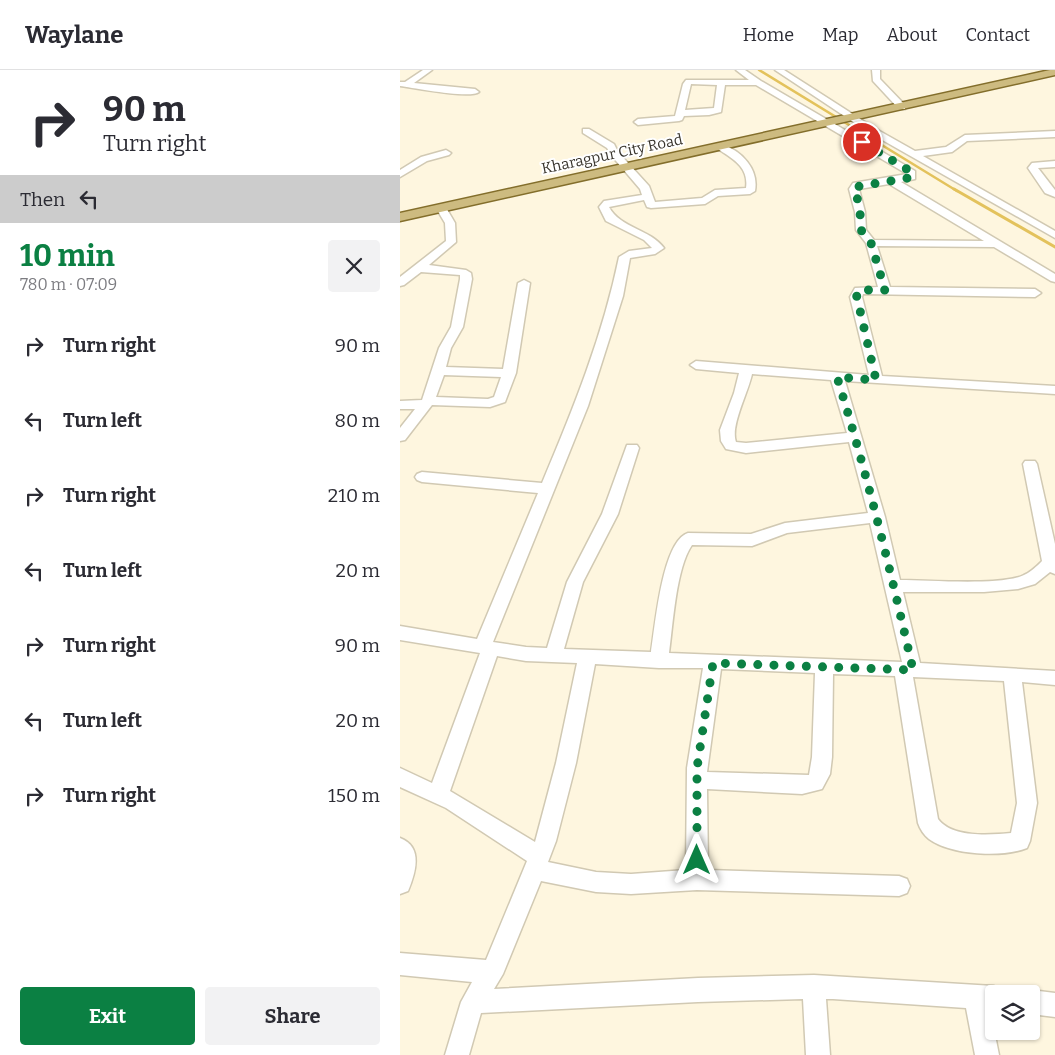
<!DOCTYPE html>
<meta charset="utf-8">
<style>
body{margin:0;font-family:Bitter,serif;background:#f2f2f3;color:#2b2b33;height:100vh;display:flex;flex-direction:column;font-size:19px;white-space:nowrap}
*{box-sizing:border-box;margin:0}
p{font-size:16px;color:#7c7c81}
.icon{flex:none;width:28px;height:28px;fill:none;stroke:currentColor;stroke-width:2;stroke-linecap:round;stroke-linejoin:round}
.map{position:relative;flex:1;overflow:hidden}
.sheet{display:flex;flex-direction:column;background:#fff;width:400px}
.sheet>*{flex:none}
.banner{background:#fff;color:#2b2b33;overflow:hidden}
.tools{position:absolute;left:585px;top:915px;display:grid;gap:10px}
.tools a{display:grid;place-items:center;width:55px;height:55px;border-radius:5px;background:#fff;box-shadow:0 1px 4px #0004;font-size:25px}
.pin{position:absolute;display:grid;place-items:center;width:42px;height:42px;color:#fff;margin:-21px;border:2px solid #fff;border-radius:50%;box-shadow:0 1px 5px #0007}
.me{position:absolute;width:55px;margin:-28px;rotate:0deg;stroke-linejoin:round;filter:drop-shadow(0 0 4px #0008)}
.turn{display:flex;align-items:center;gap:18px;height:105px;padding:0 20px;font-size:22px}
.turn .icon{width:65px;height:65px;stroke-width:2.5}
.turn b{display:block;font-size:35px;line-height:42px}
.then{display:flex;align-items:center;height:48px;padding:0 20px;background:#0003;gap:10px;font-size:19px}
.round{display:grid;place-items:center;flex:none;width:52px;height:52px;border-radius:5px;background:#f2f2f3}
.overview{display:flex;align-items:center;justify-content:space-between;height:85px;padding:0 20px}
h1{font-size:30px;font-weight:700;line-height:38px;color:#0b8043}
.action{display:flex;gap:10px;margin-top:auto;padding:10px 20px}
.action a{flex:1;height:58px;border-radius:5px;background:#0b8043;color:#fff;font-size:20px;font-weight:700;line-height:58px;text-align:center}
.action a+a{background:#f2f2f3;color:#2b2b33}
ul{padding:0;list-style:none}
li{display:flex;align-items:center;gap:15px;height:75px;padding:0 20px}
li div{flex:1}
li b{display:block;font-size:19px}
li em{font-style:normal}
header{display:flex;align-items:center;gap:30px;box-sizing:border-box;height:70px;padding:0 25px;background:#fff;border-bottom:1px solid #e1e1e2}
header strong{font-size:24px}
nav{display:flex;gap:28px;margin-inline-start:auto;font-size:18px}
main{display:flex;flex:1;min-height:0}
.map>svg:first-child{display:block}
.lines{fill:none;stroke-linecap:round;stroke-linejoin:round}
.stream-far1{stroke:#e3c25c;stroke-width:2.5}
.stream{stroke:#e3c25c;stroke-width:3}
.minor-casing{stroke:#d1c9b3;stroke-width:3}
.major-casing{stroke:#836e2b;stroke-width:3}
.minor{fill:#fff;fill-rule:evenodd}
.major{fill:#cdbb80;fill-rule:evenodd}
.route{stroke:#0b8043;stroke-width:9;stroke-dasharray:0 16.2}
.labels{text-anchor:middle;stroke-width:4;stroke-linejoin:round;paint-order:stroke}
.far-street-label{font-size:15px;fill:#38342c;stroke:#fff}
</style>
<header>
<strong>Waylane</strong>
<nav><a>Home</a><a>Map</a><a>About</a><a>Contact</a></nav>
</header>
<main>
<section class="sheet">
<div class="banner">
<div class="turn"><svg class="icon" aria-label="right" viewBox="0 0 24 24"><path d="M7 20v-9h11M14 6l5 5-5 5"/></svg><div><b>90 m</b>Turn right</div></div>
<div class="then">Then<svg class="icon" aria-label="left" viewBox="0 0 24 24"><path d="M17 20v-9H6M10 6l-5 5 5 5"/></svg></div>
</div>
<div class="overview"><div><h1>10 min</h1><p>780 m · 07:09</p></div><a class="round"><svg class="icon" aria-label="close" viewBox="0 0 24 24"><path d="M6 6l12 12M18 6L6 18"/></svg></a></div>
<ul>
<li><svg class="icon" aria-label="right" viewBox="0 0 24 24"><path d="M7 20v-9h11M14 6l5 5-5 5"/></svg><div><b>Turn right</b></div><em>90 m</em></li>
<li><svg class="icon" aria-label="left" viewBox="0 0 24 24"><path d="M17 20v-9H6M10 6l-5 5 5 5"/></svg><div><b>Turn left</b></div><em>80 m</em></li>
<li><svg class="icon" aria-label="right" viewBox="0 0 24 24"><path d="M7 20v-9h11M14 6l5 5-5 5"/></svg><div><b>Turn right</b></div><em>210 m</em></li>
<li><svg class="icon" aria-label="left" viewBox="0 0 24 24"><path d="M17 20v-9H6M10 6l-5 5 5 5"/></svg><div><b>Turn left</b></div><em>20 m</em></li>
<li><svg class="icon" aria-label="right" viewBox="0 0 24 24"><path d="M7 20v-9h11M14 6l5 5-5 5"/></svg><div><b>Turn right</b></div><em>90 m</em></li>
<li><svg class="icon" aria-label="left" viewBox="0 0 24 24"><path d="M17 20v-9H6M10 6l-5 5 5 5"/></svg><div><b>Turn left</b></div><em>20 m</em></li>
<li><svg class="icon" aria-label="right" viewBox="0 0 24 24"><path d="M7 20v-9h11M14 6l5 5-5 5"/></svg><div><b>Turn right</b></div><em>150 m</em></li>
</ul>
<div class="action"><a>Exit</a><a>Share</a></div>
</section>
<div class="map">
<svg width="655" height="985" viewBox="0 0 655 985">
<rect width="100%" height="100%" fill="#fef6df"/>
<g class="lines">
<path class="stream-far1" d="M359,0L557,121"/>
<path class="stream" d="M554,119L655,177"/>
<defs>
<g id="minor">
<path d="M23,0H32L14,13L75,19L79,22C70,29 14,18 0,16V12H5Z"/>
<path d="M336,0H345L361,11L515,101V109L501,112L655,204V212L651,211L594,177L477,176L490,217L635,219L641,223L635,227L463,224L462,227L482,306L655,316V324L445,311L485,447L500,510C528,510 602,516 624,505C631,502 637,496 642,491L623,394L625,391H635L637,394L655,474V504L650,502L635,514L618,519L584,522H503L520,593L655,601V615L622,612L637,733L630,771L627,778C602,788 551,785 529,769C524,765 520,759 518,753L495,606L433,604L432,687L430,704L422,719L402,724L307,719L308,800L499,806L507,809L510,816L507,823L499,826L297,820L231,824L196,822L141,811L103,904L94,919L298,908L414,905L594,916L602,920L604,924H594V940H590L599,985H575L566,938L433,929H426L430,985H406L403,929L298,932L81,943L69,985H45L61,932L72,912L0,905V883L86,890L127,791L46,738L0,717V698L32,713L80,583L0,570V556L77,569L138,423L22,412L17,410L15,407L17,404L22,402L142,413C173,340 203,265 219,187L229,181L252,178L244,170L206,151L199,137L204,131L242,125L240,119L211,85L207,78L183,63V59H189L214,74L218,82L249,116L255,132L302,128L315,120L346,118C349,97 333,89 318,79L316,77L321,74C342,81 359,99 355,121L350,124L318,126L305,134L251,138L247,137L244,130L209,137C220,158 250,159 264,178L255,184L230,188L223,226L188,336L93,572L126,577L147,578L167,512L202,444L227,375H237L239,378L218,444L183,512L164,579L251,582C255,558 262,471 288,463L351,464L385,453L468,443L449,372L346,383L326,379L321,371L320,360L334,323L339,303L296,299L290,295L296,291L469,305L450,227L455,218L478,217L466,173L456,160L455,142L449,119L453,113L507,104L356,15H325L321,42L309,45L284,46L282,50L279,51L238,55L234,52L238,49L275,46L283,14L286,10H349ZM291,14L317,15L314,38L285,40ZM489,114L584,171L474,170L466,160L465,142L459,119ZM352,304L431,310L447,363L346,373L336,372C330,356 348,323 352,304ZM470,453L502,592L269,583C273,554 276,498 292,475L352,476L387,463ZM97,586L126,591L177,593L156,693L135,772L50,721ZM195,594L259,598H303L287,698L286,800L231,804L196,802L148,792L156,771L176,693ZM321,599L415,603L412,687L409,705L307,702ZM513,607L604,611L617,733L611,763C590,765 552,768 538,749Z"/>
<path d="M375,0H384L476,59L515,81L546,77L565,65L655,61V67L567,71L552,82L523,86L655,161V168L470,63Z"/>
<path d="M472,0H480V9L505,35V39H499L473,11Z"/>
<path d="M46,80L51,83L49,85L27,91L0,107V100L21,87Z"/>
<path d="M655,91V97L638,98L655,120V127L645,123L628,98L632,93Z"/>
<path d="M41,135L45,136L55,153L56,172L29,195L66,200L71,203L72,209L63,257L51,278L46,297L103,299L118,213L124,210L130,213L116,303L105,332L90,337L32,335L5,370L0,371V358L15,339H0V331L22,330L39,278L51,257L60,209V205L21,202L4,215L0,216V207L46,171L45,153L36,138ZM44,305L101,307L94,327L88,329L36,327Z"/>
<path d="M0,768C24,777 15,804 8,821L0,824Z"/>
<path d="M631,920L655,923V947L631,944V924H623Z"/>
</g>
<path id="major" d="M650,0H655V5L0,151V143Z"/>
</defs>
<use href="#minor" class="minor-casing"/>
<use href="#major" class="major-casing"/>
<use href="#minor" class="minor"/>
<use href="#major" class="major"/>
</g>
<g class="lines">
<path class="route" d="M297,790V698L313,593L513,600C491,502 467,404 437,307L476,310L456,223L466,220H485L471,173L461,160L460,142L455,117L508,108L513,105L510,101L462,72"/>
</g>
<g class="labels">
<g class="far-street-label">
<text transform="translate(212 84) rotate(-12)" y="5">Kharagpur City Road</text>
</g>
</g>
</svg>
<div class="tools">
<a><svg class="icon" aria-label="layers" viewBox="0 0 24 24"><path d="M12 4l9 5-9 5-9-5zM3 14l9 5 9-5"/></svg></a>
</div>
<div class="pin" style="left:462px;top:72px;background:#d93025"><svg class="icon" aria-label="arrive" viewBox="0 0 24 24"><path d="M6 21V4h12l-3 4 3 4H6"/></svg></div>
<svg class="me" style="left:297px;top:790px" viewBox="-20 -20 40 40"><path d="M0-17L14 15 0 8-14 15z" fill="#0b8043" stroke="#fff" stroke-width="4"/></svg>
</div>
</main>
